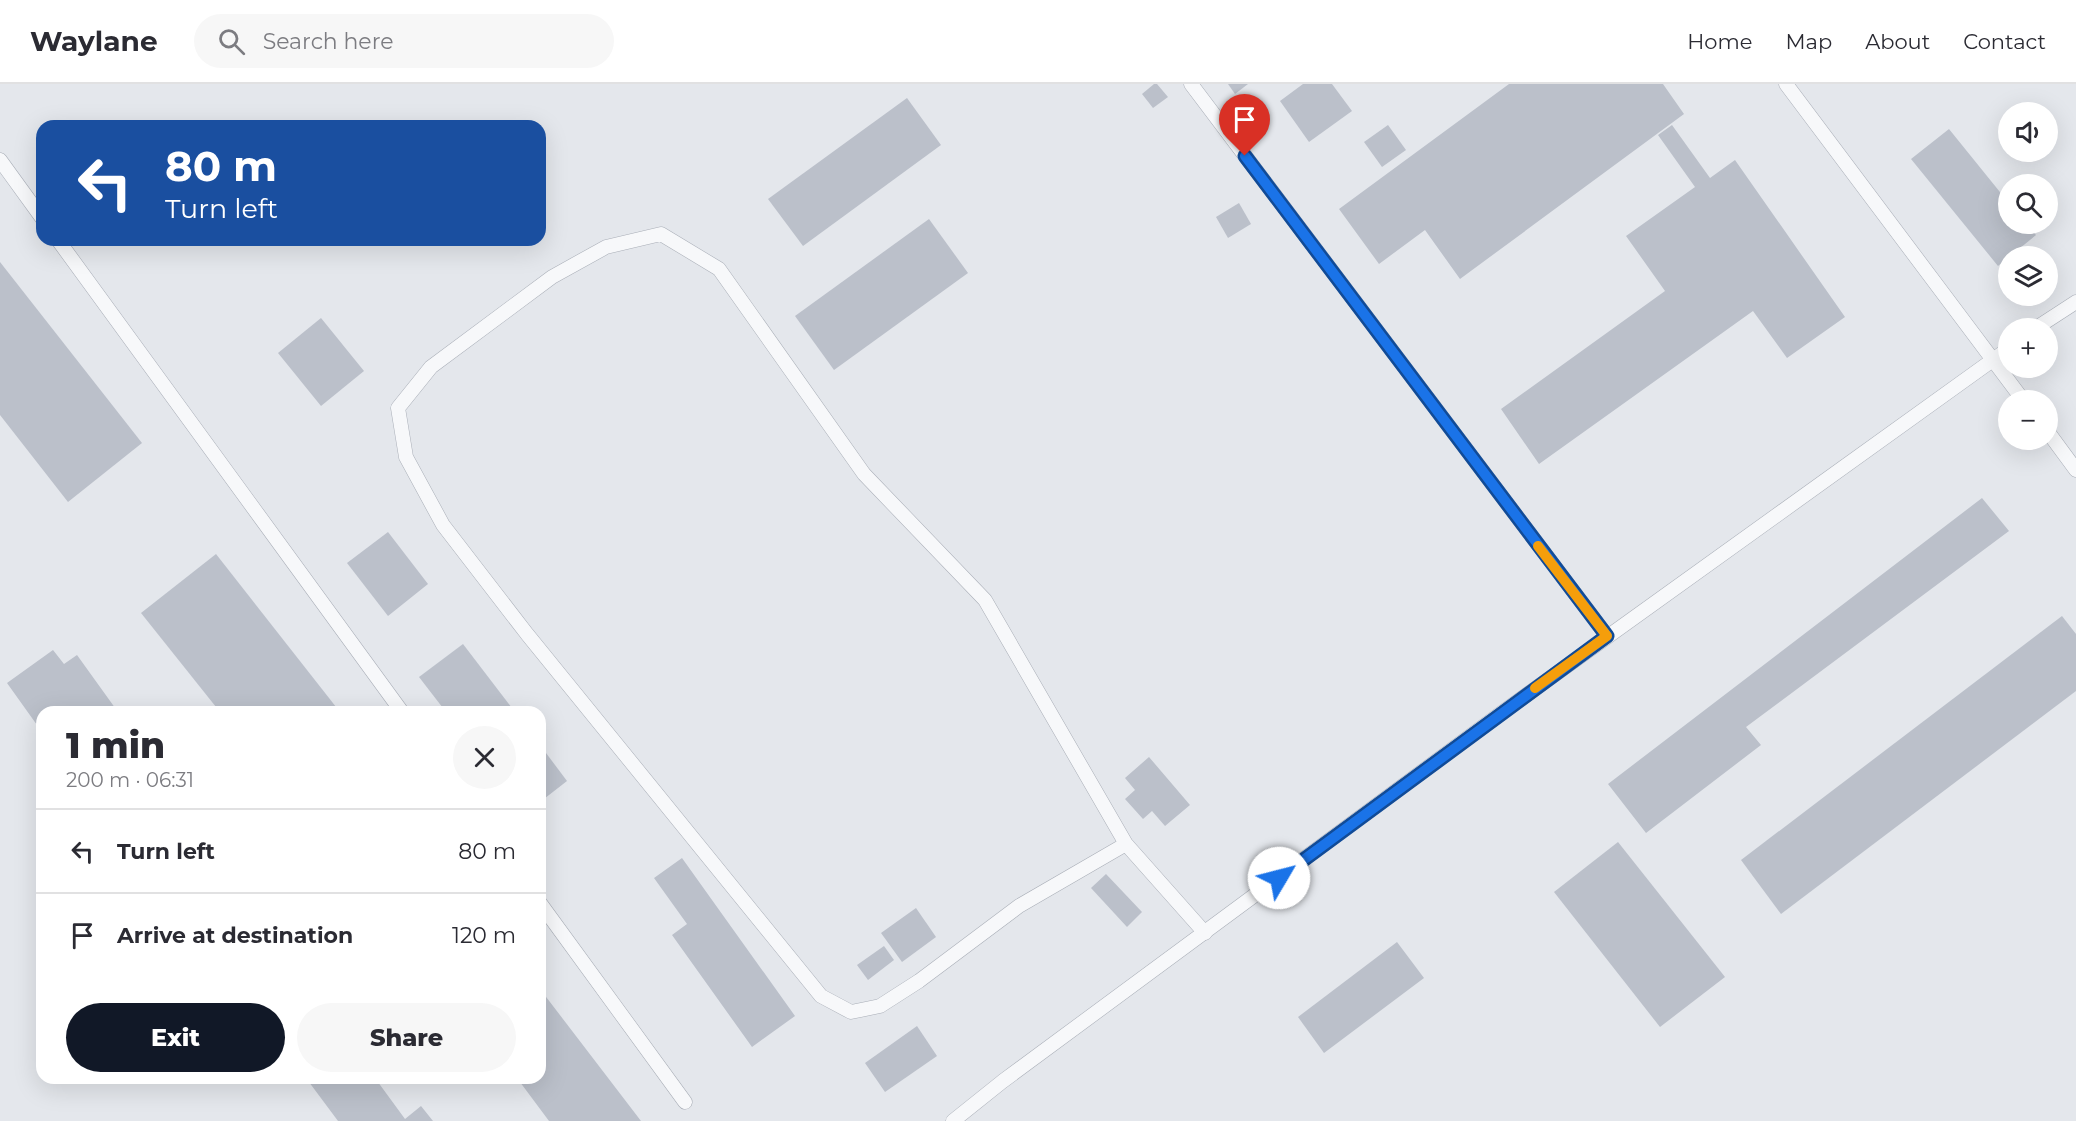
<!DOCTYPE html>
<meta charset="utf-8">
<style>
body{margin:0;font-family:Montserrat,sans-serif;background:#f7f7f7;color:#2b2b33;height:100vh;display:flex;flex-direction:column;font-size:22px;white-space:nowrap}
*{box-sizing:border-box;margin:0}
p{font-size:20px;color:#7c7c81}
.icon{flex:none;width:33px;height:33px;fill:none;stroke:currentColor;stroke-width:2;stroke-linecap:round;stroke-linejoin:round}
.map{position:relative;flex:1;overflow:hidden}
.details{position:absolute;left:36px;top:622px;width:510px;height:378px;display:flex;flex-direction:column;background:#fff;border-radius:18px;box-shadow:0 6px 24px #0002}
.details>*{flex:none}
.hud{position:absolute;left:36px;top:36px;width:510px;height:126px;border-radius:18px;box-shadow:0 6px 24px #0002;background:#1a4fa0;color:#fff;overflow:hidden}
.buttons{position:absolute;left:1998px;top:18px;display:grid;gap:12px}
.buttons a{display:grid;place-items:center;width:60px;height:60px;border-radius:50%;background:#fff;box-shadow:0 6px 24px #0002;font-size:30px}
.pin{position:absolute;display:grid;place-items:center;width:51px;height:51px;color:#fff;margin:-62px -26px;border-radius:50% 50% 50% 0;rotate:-45deg;box-shadow:0 0 6px #0007}
.pin .icon{rotate:45deg}
.me{position:absolute;width:66px;margin:-33px;rotate:53deg;stroke-linejoin:round;filter:drop-shadow(0 0 4px #0008)}
.turn{display:flex;align-items:center;gap:21px;height:126px;padding:0 30px;font-size:27px}
.turn .icon{width:78px;height:78px;stroke-width:2.5}
.turn b{display:block;font-size:42px;line-height:51px}
.round{display:grid;place-items:center;flex:none;width:63px;height:63px;border-radius:32px;background:#f7f7f7}
.summary{display:flex;align-items:center;justify-content:space-between;height:102px;padding:0 30px}
h1{font-size:36px;font-weight:800;line-height:45px}
.primary-button{display:flex;gap:12px;margin-top:auto;padding:12px 30px}
.primary-button a{flex:1;height:69px;border-radius:36px;background:#111827;color:#fff;font-size:24px;font-weight:800;line-height:69px;text-align:center}
.primary-button a+a{background:#f7f7f7;color:#2b2b33}
ul{padding:0;list-style:none}
li{display:flex;align-items:center;gap:18px;height:84px;padding:0 30px;border-top:2px solid #e1e1e2}
li div{flex:1}
li b{display:block;font-size:22px}
li em{font-style:normal}
header{display:flex;align-items:center;gap:36px;box-sizing:border-box;height:84px;padding:0 30px;background:#fff;border-bottom:2px solid #e1e1e2}
header strong{font-size:28px}
nav{display:flex;gap:33px;margin-inline-start:auto;font-size:21px}
.search{width:420px;height:54px;background:#f7f7f7;display:flex;align-items:center;gap:15px;box-sizing:border-box;padding:0 21px;border-radius:33px;color:#7c7c81;font-size:22px}
.map>svg:first-child{display:block}
.building{fill:#bbc0ca}
.lines{fill:none;stroke-linecap:round;stroke-linejoin:round}
.lane-casing{stroke:#a9aeb7;stroke-width:15}
.lane{stroke:#f7f8fa;stroke-width:14}
.route-casing{stroke:#114b97;stroke-width:15}
.route{stroke:#1a73e8;stroke-width:10}
.slow{stroke:#f59e0b;stroke-width:10}
</style>
<header>
<strong>Waylane</strong>
<div class="search"><svg class="icon" aria-label="search" viewBox="0 0 24 24"><circle cx="10" cy="10" r="6"/><path d="M15 15l6 6"/></svg>Search here</div>
<nav><a>Home</a><a>Map</a><a>About</a><a>Contact</a></nav>
</header>
<div class="map">
<svg width="2076" height="1037" viewBox="0 0 2076 1037">
<rect width="100%" height="100%" fill="#e4e7ec"/>
<g class="building">
<path d="M1154,0H1157L1168,13L1153,24L1142,10Z"/>
<path d="M1228,0H1248L1235,10Z"/>
<path d="M1303,0H1332L1352,27L1309,58L1280,17Z"/>
<path d="M1509,0H1663L1684,30L1460,195L1425,146L1379,180L1339,125Z"/>
<path d="M907,14L941,61L803,162L768,115Z"/>
<path d="M1388,41L1406,66L1382,83L1364,58Z"/>
<path d="M1672,41L1710,94L1735,76L1845,233L1787,274L1753,227L1539,380L1501,325L1665,207L1626,152L1695,103L1658,51Z"/>
<path d="M1949,45L2008,118V140H2026L2036,151L1998,182L1911,75Z"/>
<path d="M1239,119L1251,140L1228,154L1216,133Z"/>
<path d="M929,135L968,189L834,286L795,232Z"/>
<path d="M0,178L142,359L68,418L0,331Z"/>
<path d="M321,234L364,287L321,322L278,269Z"/>
<path d="M1982,414L2009,447L1746,643L1761,661L1646,749L1608,700Z"/>
<path d="M388,448L428,500L388,532L347,479Z"/>
<path d="M216,470L340,628H220L141,529Z"/>
<path d="M2062,532L2076,550V607L1781,830L1741,776Z"/>
<path d="M463,560L515,628H446L419,593Z"/>
<path d="M53,566L64,580L77,571L118,628H42V648L7,599Z"/>
<path d="M540,661L567,697L540,718Z"/>
<path d="M1149,673L1190,721L1165,742L1152,727L1143,735L1125,715L1135,706L1125,694Z"/>
<path d="M1618,758L1725,893L1660,943L1554,808Z"/>
<path d="M682,774L795,932L752,963L672,851L687,840L654,794Z"/>
<path d="M1106,790L1142,828L1127,843L1091,804Z"/>
<path d="M916,824L936,853L902,878L881,849Z"/>
<path d="M1397,858L1424,894L1324,969L1298,933Z"/>
<path d="M884,862L894,876L868,896L857,881Z"/>
<path d="M540,905L641,1037H549L517,994H540Z"/>
<path d="M917,942L937,972L885,1008L865,979Z"/>
<path d="M306,994H375L405,1035L421,1022L433,1037H338Z"/>
</g>
<g class="lines">
<defs>
<g id="lane">
<path d="M1191,0L1607,552"/>
<path d="M1786,0L2023,316"/>
<path d="M0,76L42,134"/>
<path d="M58,156L402,628"/>
<path d="M2036,244L2076,218"/>
<path d="M2048,348L2076,386"/>
<path d="M1126,760L1019,822L919,897L880,922L851,928L821,912L527,550L443,441L406,373L398,324L431,283L552,193L606,163L661,150L719,185L864,390L985,516L1126,760L1205,849"/>
<path d="M540,819L685,1018"/>
<path d="M953,1037L1003,997L1500,630L2008,265"/>
</g>
</defs>
<use href="#lane" class="lane-casing"/>
<use href="#lane" class="lane"/>
</g>
<g class="lines">
<defs>
<path id="route" d="M1245,72L1607,552L1279,794"/>
</defs>
<use href="#route" class="route-casing"/>
<use href="#route" class="route"/>
<path class="slow" d="M1535,604L1607,552L1538,462"/>
</g>
</svg>
<div class="buttons">
<a><svg class="icon" aria-label="sound" viewBox="0 0 24 24"><path d="M4 9h4l5-4v14l-5-4H4zM17 9q2 3 0 6"/></svg></a>
<a><svg class="icon" aria-label="search" viewBox="0 0 24 24"><circle cx="10" cy="10" r="6"/><path d="M15 15l6 6"/></svg></a>
<a><svg class="icon" aria-label="layers" viewBox="0 0 24 24"><path d="M12 4l9 5-9 5-9-5zM3 14l9 5 9-5"/></svg></a>
<a>+</a>
<a>−</a>
</div>
<div class="pin" style="left:1245px;top:72px;background:#d93025"><svg class="icon" aria-label="arrive" viewBox="0 0 24 24"><path d="M6 21V4h12l-3 4 3 4H6"/></svg></div>
<svg class="me" style="left:1279px;top:794px" viewBox="-20 -20 40 40"><circle r="19" fill="#fff"/><path d="M0-13L10 11 0 6-10 11z" fill="#1a73e8"/></svg>
<div class="hud">
<div class="turn"><svg class="icon" aria-label="left" viewBox="0 0 24 24"><path d="M17 20v-9H6M10 6l-5 5 5 5"/></svg><div><b>80 m</b>Turn left</div></div>
</div>
<section class="details">
<div class="summary"><div><h1>1 min</h1><p>200 m · 06:31</p></div><a class="round"><svg class="icon" aria-label="close" viewBox="0 0 24 24"><path d="M6 6l12 12M18 6L6 18"/></svg></a></div>
<ul>
<li><svg class="icon" aria-label="left" viewBox="0 0 24 24"><path d="M17 20v-9H6M10 6l-5 5 5 5"/></svg><div><b>Turn left</b></div><em>80 m</em></li>
<li><svg class="icon" aria-label="arrive" viewBox="0 0 24 24"><path d="M6 21V4h12l-3 4 3 4H6"/></svg><div><b>Arrive at destination</b></div><em>120 m</em></li>
</ul>
<div class="primary-button"><a>Exit</a><a>Share</a></div>
</section>
</div>
